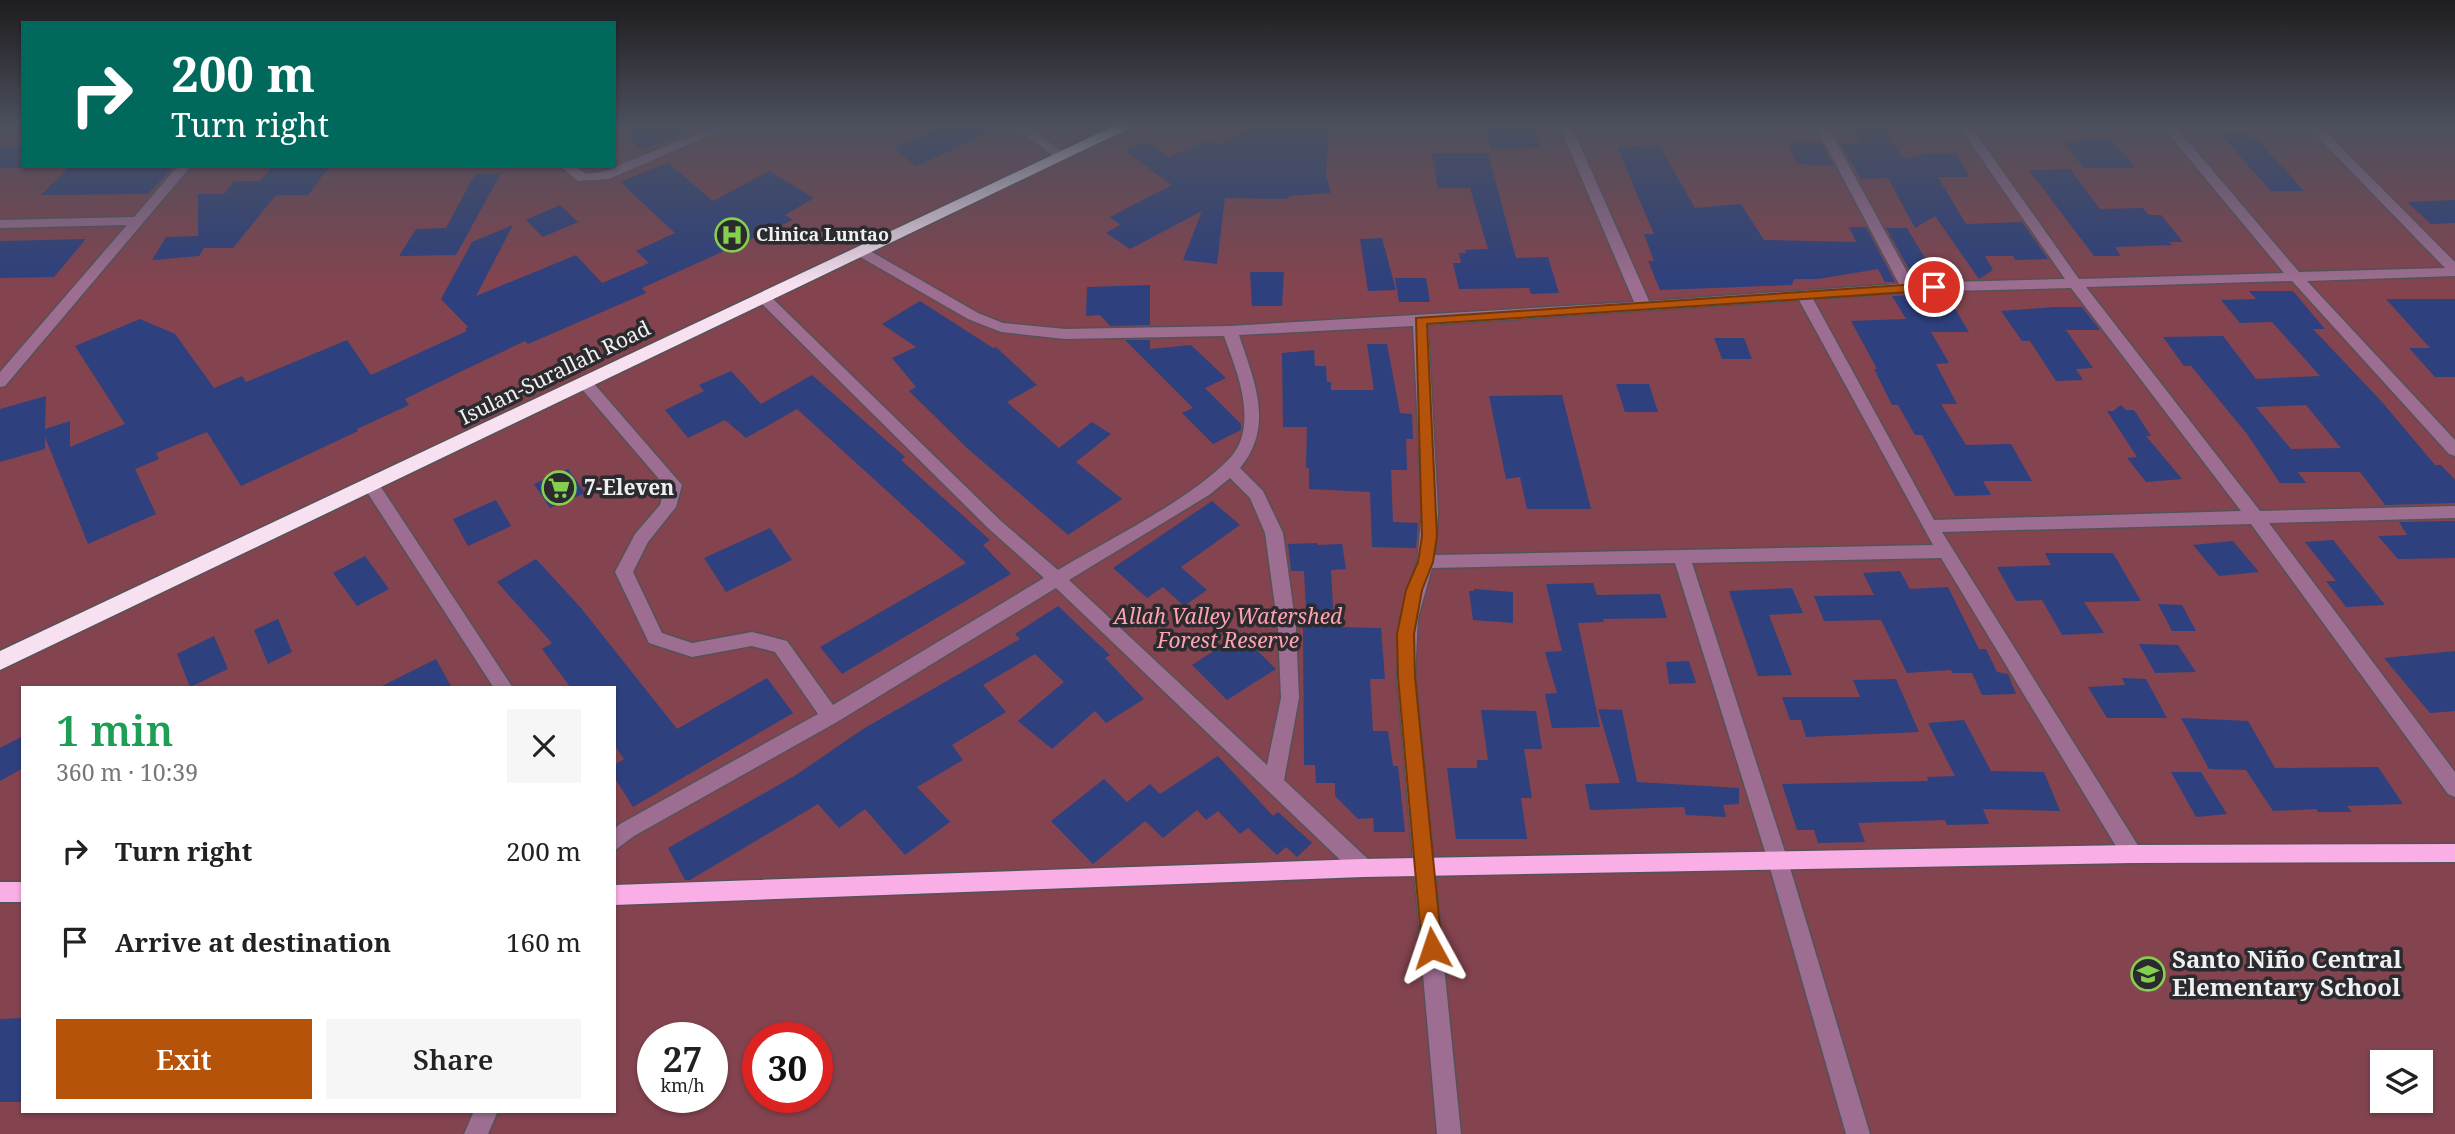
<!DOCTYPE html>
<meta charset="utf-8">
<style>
body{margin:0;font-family:"Noto Serif",serif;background:#f6f6f6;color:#222;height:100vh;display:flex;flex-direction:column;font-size:26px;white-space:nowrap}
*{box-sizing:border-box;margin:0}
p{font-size:23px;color:#767676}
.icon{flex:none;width:38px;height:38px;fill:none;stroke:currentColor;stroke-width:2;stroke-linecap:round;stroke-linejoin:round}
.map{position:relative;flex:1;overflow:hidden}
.side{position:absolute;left:21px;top:686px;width:595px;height:427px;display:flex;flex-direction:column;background:#fff;border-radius:0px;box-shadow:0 2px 5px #0004}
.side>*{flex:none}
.banner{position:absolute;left:21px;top:21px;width:595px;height:147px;border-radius:0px;box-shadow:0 2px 5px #0004;background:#00695c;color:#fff;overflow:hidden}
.buttons{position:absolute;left:2370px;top:1050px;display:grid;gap:14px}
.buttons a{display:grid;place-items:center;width:63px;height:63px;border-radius:0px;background:#fff;box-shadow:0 2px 5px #0004;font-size:35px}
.speed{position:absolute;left:637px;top:1022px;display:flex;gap:14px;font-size:35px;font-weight:700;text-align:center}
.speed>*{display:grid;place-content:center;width:91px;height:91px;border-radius:50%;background:#fff;box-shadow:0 2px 5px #0004;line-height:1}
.speed small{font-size:18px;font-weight:400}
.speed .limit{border:10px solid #d22;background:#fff;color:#111}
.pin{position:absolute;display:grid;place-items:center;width:60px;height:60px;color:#fff;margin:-30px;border:4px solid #fff;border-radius:50%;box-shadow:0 2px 7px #0007}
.me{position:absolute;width:77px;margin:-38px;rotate:355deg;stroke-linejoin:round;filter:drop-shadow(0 0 5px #0008)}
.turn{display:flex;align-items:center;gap:24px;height:147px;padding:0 35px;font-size:32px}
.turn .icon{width:91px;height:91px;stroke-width:2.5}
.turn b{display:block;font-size:49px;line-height:60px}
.round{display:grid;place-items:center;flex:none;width:74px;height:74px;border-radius:0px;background:#f6f6f6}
.head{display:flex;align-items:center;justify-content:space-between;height:119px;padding:0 35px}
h1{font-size:42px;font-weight:600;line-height:52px;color:#1e9e55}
.primary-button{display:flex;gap:14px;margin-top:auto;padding:14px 35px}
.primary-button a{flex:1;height:80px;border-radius:0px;background:#b45309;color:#fff;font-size:28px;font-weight:600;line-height:80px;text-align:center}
.primary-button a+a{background:#f6f6f6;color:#222}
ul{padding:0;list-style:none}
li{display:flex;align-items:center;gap:21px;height:91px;padding:0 35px}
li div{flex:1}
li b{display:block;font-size:26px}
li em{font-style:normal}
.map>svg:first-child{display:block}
.green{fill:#83444f;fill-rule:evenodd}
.building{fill:#2e407e;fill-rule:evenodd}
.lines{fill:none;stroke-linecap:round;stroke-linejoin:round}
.minor-casing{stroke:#545256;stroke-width:3}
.major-casing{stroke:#545256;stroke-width:3}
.highway-casing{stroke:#545256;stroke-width:3}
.minor{fill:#9d6e91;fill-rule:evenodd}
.major{fill:#faaee6;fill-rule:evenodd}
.highway{fill:#f7e0f0;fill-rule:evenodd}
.route{fill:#b45309;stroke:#753606;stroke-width:2}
.labels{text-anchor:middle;stroke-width:7;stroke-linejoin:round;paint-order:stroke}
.far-poi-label{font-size:18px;font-weight:bold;fill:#f0eff2;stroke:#2b2a2e;text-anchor:start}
.street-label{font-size:21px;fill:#f0eff2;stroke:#2b2a2e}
.poi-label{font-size:21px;font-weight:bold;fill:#f0eff2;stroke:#2b2a2e;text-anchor:start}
.park-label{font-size:21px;font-style:italic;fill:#fea2b0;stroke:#2b2a2e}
.near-poi-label{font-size:24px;font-weight:bold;fill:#f0eff2;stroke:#2b2a2e;text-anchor:start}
</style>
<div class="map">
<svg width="2455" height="1134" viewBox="0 0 2455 1134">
<rect width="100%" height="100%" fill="#363438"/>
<path class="green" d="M0,125H23V166H614V125H2455V1134H0ZM23,688H614V1111H23ZM653,1038H712V1097H653ZM758,1038H817V1097H758ZM2382,1062H2420V1101H2382Z"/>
<g class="building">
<path d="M648,125H702V126L642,150L625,134Z"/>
<path d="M946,125H1007L916,166L893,148Z"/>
<path d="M1255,125H1329L1326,176L1331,193L1289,196L1288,199L1225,198L1217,264L1183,260L1202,211L1130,249L1106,233L1120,225L1110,217L1172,185L1125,151L1146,141L1169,157L1209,139L1218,144Z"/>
<path d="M1484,125H1534L1542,148L1491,149Z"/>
<path d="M1850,125H1881L1904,159L1923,154L1955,153L1970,177H1938L1966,224L2022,222L2048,259L2015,260L2013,256H1985L1993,270L1979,279L1935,216L1915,228L1888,178L1861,179L1840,143H1862Z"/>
<path d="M2219,133H2248L2253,140H2258L2304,191H2271Z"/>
<path d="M2112,139L2135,168H2084L2064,143L2075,142L2072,140Z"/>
<path d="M1788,142L1821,143L1833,165L1797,164Z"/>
<path d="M1659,145L1695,208L1741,204L1764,240L1856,242L1849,227H1866L1895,282H1885L1878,269L1818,279H1794L1792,285L1660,290L1648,261H1654L1644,234H1654L1617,147Z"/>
<path d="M23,146V168H0V147Z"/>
<path d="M1432,153H1488L1516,258L1548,257L1559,293L1531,294L1529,288L1459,289L1453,263H1461L1459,253H1466L1465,250L1488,249L1470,188H1438Z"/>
<path d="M668,163L713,201L769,171L814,198L785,215L793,220L642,288L646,293L528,344L525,341L462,371L405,399L409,405L357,429L358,431L241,486L207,432L156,453L159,459L135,469L156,514L88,544L45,437V449L0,462V409L46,396L45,429L70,421V447L125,424L75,346L140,319L175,334L214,388L242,376L246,382L347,340L371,375L467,331L465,329L468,327L441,299L472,242L513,225L476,296L576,255L602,283L649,263L636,251L675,233L620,182Z"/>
<path d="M70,166H172L169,169H172L148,194L41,195Z"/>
<path d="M272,166H330L308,195H276L233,248H204L199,256L152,260L166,237L198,236V194H224L234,181H260Z"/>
<path d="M2070,169L2100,209L2143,208L2149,215H2161L2183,242H2169L2172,245L2115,247L2121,256H2094L2029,170Z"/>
<path d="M501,173L456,255L399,256L416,229L446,228L475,174Z"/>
<path d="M2455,200V223L2431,224L2407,202Z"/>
<path d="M560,205L578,222L543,237L526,220Z"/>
<path d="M1886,228H1907L1938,280H1915Z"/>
<path d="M1382,238L1396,290L1368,291L1360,239Z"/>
<path d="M86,239L54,277L0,278V241Z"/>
<path d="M1250,272H1284L1282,306H1252Z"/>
<path d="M1395,278H1426L1430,302H1399Z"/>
<path d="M1150,285V325L1110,326L1100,315L1086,316L1087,287Z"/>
<path d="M2249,291H2293L2325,329H2313L2382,402L2435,465H2441L2455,480V503L2385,505L2360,472H2298L2306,483H2280L2247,434L2191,366H2184L2163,337L2223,336L2256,379L2320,376L2272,322L2240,323L2221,300L2256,299ZM2306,405L2341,448L2291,449L2256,407Z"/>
<path d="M1946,294L1969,332H1931L1949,363L1936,364L1957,404H1941L1966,445L2011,444L2032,481H1983L1991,495L1955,496L1922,435H1915L1898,405H1892L1874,369H1877L1851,321L1906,319L1892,296Z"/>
<path d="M2386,299H2455V377H2435L2409,348H2430Z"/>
<path d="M920,301L993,348L996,347L1037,385L1007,402L1059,448L1092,422L1111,434L1076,462L1122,499L1068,535L967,448L909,391L916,387L892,358L916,347L882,324Z"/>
<path d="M2054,307H2082L2100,330H2066L2093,368L2076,369L2083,380L2056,381L2030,341H2022L2001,311Z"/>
<path d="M1714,338H1744L1752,359H1722Z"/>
<path d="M1125,340H1150V349L1191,345L1226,378L1205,388L1241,424V430L1213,444L1182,413L1193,408Z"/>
<path d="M1367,344H1387L1400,413L1412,414L1413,439H1406L1407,470H1391L1393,522L1418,523L1416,548L1372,547L1370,492L1309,489V468H1306L1307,427H1283L1282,353L1314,350L1315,366H1326L1327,382H1331V390H1374Z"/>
<path d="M731,371L761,404L812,375L905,457L901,460L990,540L983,545L1011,574L842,674L820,647L966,563L797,409L746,438L725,420L688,438L665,410L704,391L699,385Z"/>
<path d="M1616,384H1649L1658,412H1625Z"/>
<path d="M1562,395L1591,509H1527L1520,477L1506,479L1489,396Z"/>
<path d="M2121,405L2126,410H2134L2151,436H2146L2182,479L2146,482L2127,458L2137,457L2107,411H2113Z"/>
<path d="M568,469L585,493L550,508L534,484Z"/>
<path d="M496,500L511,526L468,546L453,519Z"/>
<path d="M1212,501L1240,525L1181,567L1207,590L1184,606L1163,587L1147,598L1113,568Z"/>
<path d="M2455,521V558L2398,559L2378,536L2407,535L2399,522Z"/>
<path d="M770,528L792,560L726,592L704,558Z"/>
<path d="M2333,540L2385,605L2346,607L2326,581H2336L2305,542Z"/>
<path d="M2233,541L2259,572L2219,576L2193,545Z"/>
<path d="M1317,543L1318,545L1342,544L1346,569L1331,570L1334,627L1381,628L1385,679H1370L1373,731H1388L1393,766H1398L1405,832H1374L1373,818L1358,819L1335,796V783H1316L1315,765H1304L1303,627H1307L1304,571H1291L1288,544Z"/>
<path d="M2045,553H2113L2141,601L2084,602L2104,633L2062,635L2042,600L2016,601L1997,567L2051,565Z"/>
<path d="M365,556L389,589L357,606L333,573Z"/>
<path d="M536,559L581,608L677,729L767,678L793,713L633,807L614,777V765L624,759L614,745V688H571L542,649L552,643L497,582Z"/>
<path d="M1900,571L1910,589L1948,587L1979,649H1986L1997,672L2008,674L2016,694L1982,695L1972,673H1952L1951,670L1907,673L1881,620L1824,621L1814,596L1874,595L1863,573Z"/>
<path d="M1593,583L1597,595L1660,594L1667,618L1603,619L1604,622L1578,623L1600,727L1552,728L1545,694L1557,693L1545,652L1562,651L1546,584Z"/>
<path d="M1792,588L1803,613L1769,615L1792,675L1758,676L1729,591Z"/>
<path d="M1474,589L1513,592V623L1473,620L1469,591H1474Z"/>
<path d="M2158,604L2182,605L2196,631H2172Z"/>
<path d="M1058,606L1110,655L1105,658L1144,699L1106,723L1095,711L1052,749L1018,721L1064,682L1035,654L983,685L1006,712L952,745L963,760L917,787L950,822L905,855L865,809L839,828L818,804L690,880H685L668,848L796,775L863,729L1020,639L1015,634Z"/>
<path d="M278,619L292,652L268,664L254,630Z"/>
<path d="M1240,634L1276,669L1227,700L1192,665Z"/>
<path d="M214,636L228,669L190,687L177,654Z"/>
<path d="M2139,644L2178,645L2196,672L2155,673Z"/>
<path d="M2455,651V711L2430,713L2384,658Z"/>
<path d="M436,659L452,688H378Z"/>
<path d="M1689,661L1696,683L1669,684L1666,662Z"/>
<path d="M2122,678L2146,679L2167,718H2107L2088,687L2125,685Z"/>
<path d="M1896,679L1919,732L1806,737L1801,720H1790L1782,697H1860L1853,680Z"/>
<path d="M1598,709L1622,710L1637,782L1739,788V804L1723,805L1726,817L1686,815L1684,807L1590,810L1585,784L1620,783Z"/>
<path d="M1481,710L1536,711L1542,749H1524L1532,798H1521L1527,839H1456L1447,768H1477V760H1488Z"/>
<path d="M2181,718L2248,721L2275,768L2378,767L2403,804L2347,806L2352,812H2318L2316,809L2273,811L2246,770L2209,769Z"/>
<path d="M1964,720L1991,771L2044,772L2060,811L1983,809L1989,824L1947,825L1945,820L1858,823L1865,842L1818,843L1814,830H1797L1782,784L1928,781L1927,777L1955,776L1928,723Z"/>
<path d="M23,736V768L0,781V748Z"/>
<path d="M1218,756L1273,816L1278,812L1312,843L1297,857L1286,847L1277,855L1248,828L1240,834L1218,811L1206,820L1197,810L1163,838L1145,821L1093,864L1051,821L1104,779L1127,802L1150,784L1160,794Z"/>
<path d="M2171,772H2201L2227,814L2196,817Z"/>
<path d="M23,1018V1102H0V1019Z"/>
</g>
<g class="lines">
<defs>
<g id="minor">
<path d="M718,125H734L609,179L578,181L560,166H575L586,174L602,172Z"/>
<path d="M1012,125H1026L1068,156L1067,159H1057Z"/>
<path d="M1559,125H1571L1649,301L1899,284L1815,125H1827L1913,283L2065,279L1958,125H1970L2079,279L2284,273L2161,125H2174L2299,272L2445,268L2306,125H2319L2455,262V276L2307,281L2455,440V456L2449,454L2292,281L2086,287L2260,511L2455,506V518L2269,523L2455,772V797L2448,794L2251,524L1942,532L2139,847L2142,854L2139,861L2132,863L2125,861L1941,558L1692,563L1788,861L1870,1134H1846L1768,861L1675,563L1432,568L1418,618L1415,677L1461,1134H1437L1397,677L1400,618L1417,562L1422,512L1413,326L1239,335C1254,381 1275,426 1240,468L1263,491L1283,533L1296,628L1299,698L1284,780L1370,861L1373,868L1370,875L1363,877L1356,875L1056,588L837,722L634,836L614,851V829L620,824L818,714L775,652L752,646L692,657L649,643L615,572L635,534L660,505L665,486L580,387L577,383L580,379H590L682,485L676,507L648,542L633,572L662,633L692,643L752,632L787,641L833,705L1044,578L989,529L759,301L757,298L759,295H769L1001,521L1058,570C1111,538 1188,501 1229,459C1238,450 1243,437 1244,425C1247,394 1234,364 1224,336L1065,339L1001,332L968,319L855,254V248H865L978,313L1003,323L1065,329L1230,326L1634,302ZM2071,288L2241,511L1934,520L1813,299L1908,292ZM1799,300L1933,545L1435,555L1438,512L1428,325ZM1230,478L1250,498L1265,533L1278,628L1281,698L1267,765L1069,580L1209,495Z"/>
<path d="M178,166H191L5,386L0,387V372L127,225L0,228V220L134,217Z"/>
<path d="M371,479L377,481L513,688H494L365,489L363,485L365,481Z"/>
<path d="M474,1111H498L488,1134H464Z"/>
</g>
<g id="major">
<path d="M2455,844V862L2132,863L1363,877L614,905V885L1363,859L2132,845Z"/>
<rect x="0" y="882" width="23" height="20"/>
</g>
<path id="highway" d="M1116,125H1136L0,670V651Z"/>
</defs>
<use href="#minor" class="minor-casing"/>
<use href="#major" class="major-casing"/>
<use href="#highway" class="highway-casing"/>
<use href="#minor" class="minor"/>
<use href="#major" class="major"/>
<use href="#highway" class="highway"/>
</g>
<linearGradient id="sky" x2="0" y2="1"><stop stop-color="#1e1d1f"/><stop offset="0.44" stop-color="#4c505e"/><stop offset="1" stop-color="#4c505e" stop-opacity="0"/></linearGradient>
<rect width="2455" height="284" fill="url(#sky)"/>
<path class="route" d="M1934,283L1939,284V290L1427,324L1437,536L1433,562L1422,590L1414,634L1415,677L1442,948L1439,954L1432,957L1425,954L1422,948L1398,677L1397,634L1406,590L1418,562L1422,536L1416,318Z"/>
<defs>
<symbol id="hospital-ring" viewBox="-11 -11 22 22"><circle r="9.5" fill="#2b2a2e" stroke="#84d04e" stroke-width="1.5"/><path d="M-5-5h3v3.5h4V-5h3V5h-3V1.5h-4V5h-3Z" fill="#84d04e"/></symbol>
<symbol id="supermarket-ring" viewBox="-11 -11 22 22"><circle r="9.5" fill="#2b2a2e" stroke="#84d04e" stroke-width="1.5"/><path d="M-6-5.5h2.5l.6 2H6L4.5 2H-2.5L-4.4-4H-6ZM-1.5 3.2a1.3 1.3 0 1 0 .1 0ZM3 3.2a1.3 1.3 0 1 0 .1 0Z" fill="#84d04e"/></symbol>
<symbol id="school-ring" viewBox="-11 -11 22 22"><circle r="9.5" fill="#2b2a2e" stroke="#84d04e" stroke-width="1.5"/><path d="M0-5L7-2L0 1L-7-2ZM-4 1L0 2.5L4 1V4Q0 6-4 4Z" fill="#84d04e"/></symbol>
</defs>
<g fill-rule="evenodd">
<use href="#hospital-ring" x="713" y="216" width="38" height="38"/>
<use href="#supermarket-ring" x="540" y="469" width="38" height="38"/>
<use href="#school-ring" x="2129" y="955" width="38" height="38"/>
</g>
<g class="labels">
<g class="far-poi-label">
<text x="756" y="241">Clinica Luntao</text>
</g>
<g class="street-label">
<text transform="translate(555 373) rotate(-26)" y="7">Isulan-Surallah Road</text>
</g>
<g class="poi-label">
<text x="584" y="495">7-Eleven</text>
</g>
<g class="park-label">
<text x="1228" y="624">Allah Valley Watershed<tspan x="1228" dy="24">Forest Reserve</tspan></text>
</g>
<g class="near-poi-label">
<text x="2172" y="968">Santo Niño Central<tspan x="2172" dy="28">Elementary School</tspan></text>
</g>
</g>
</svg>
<div class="buttons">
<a><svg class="icon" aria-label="layers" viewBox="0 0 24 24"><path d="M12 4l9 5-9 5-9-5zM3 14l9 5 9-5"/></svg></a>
</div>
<div class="speed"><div>27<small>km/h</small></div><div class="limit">30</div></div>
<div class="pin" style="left:1934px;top:287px;background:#d93025"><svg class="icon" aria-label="arrive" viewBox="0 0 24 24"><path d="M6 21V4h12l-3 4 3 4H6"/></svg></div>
<svg class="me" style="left:1432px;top:948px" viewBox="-20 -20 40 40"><path d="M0-17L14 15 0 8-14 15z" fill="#b45309" stroke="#fff" stroke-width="4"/></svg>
<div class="banner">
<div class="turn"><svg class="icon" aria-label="right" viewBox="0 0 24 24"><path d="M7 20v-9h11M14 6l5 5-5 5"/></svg><div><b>200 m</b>Turn right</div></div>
</div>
<section class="side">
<div class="head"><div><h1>1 min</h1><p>360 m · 10:39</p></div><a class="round"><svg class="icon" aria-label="close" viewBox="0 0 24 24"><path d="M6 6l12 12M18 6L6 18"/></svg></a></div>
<ul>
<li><svg class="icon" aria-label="right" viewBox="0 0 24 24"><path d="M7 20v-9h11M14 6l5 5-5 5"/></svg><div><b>Turn right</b></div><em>200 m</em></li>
<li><svg class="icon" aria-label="arrive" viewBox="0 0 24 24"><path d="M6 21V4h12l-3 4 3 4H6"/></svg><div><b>Arrive at destination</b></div><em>160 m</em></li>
</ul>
<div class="primary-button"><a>Exit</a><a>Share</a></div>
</section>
</div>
